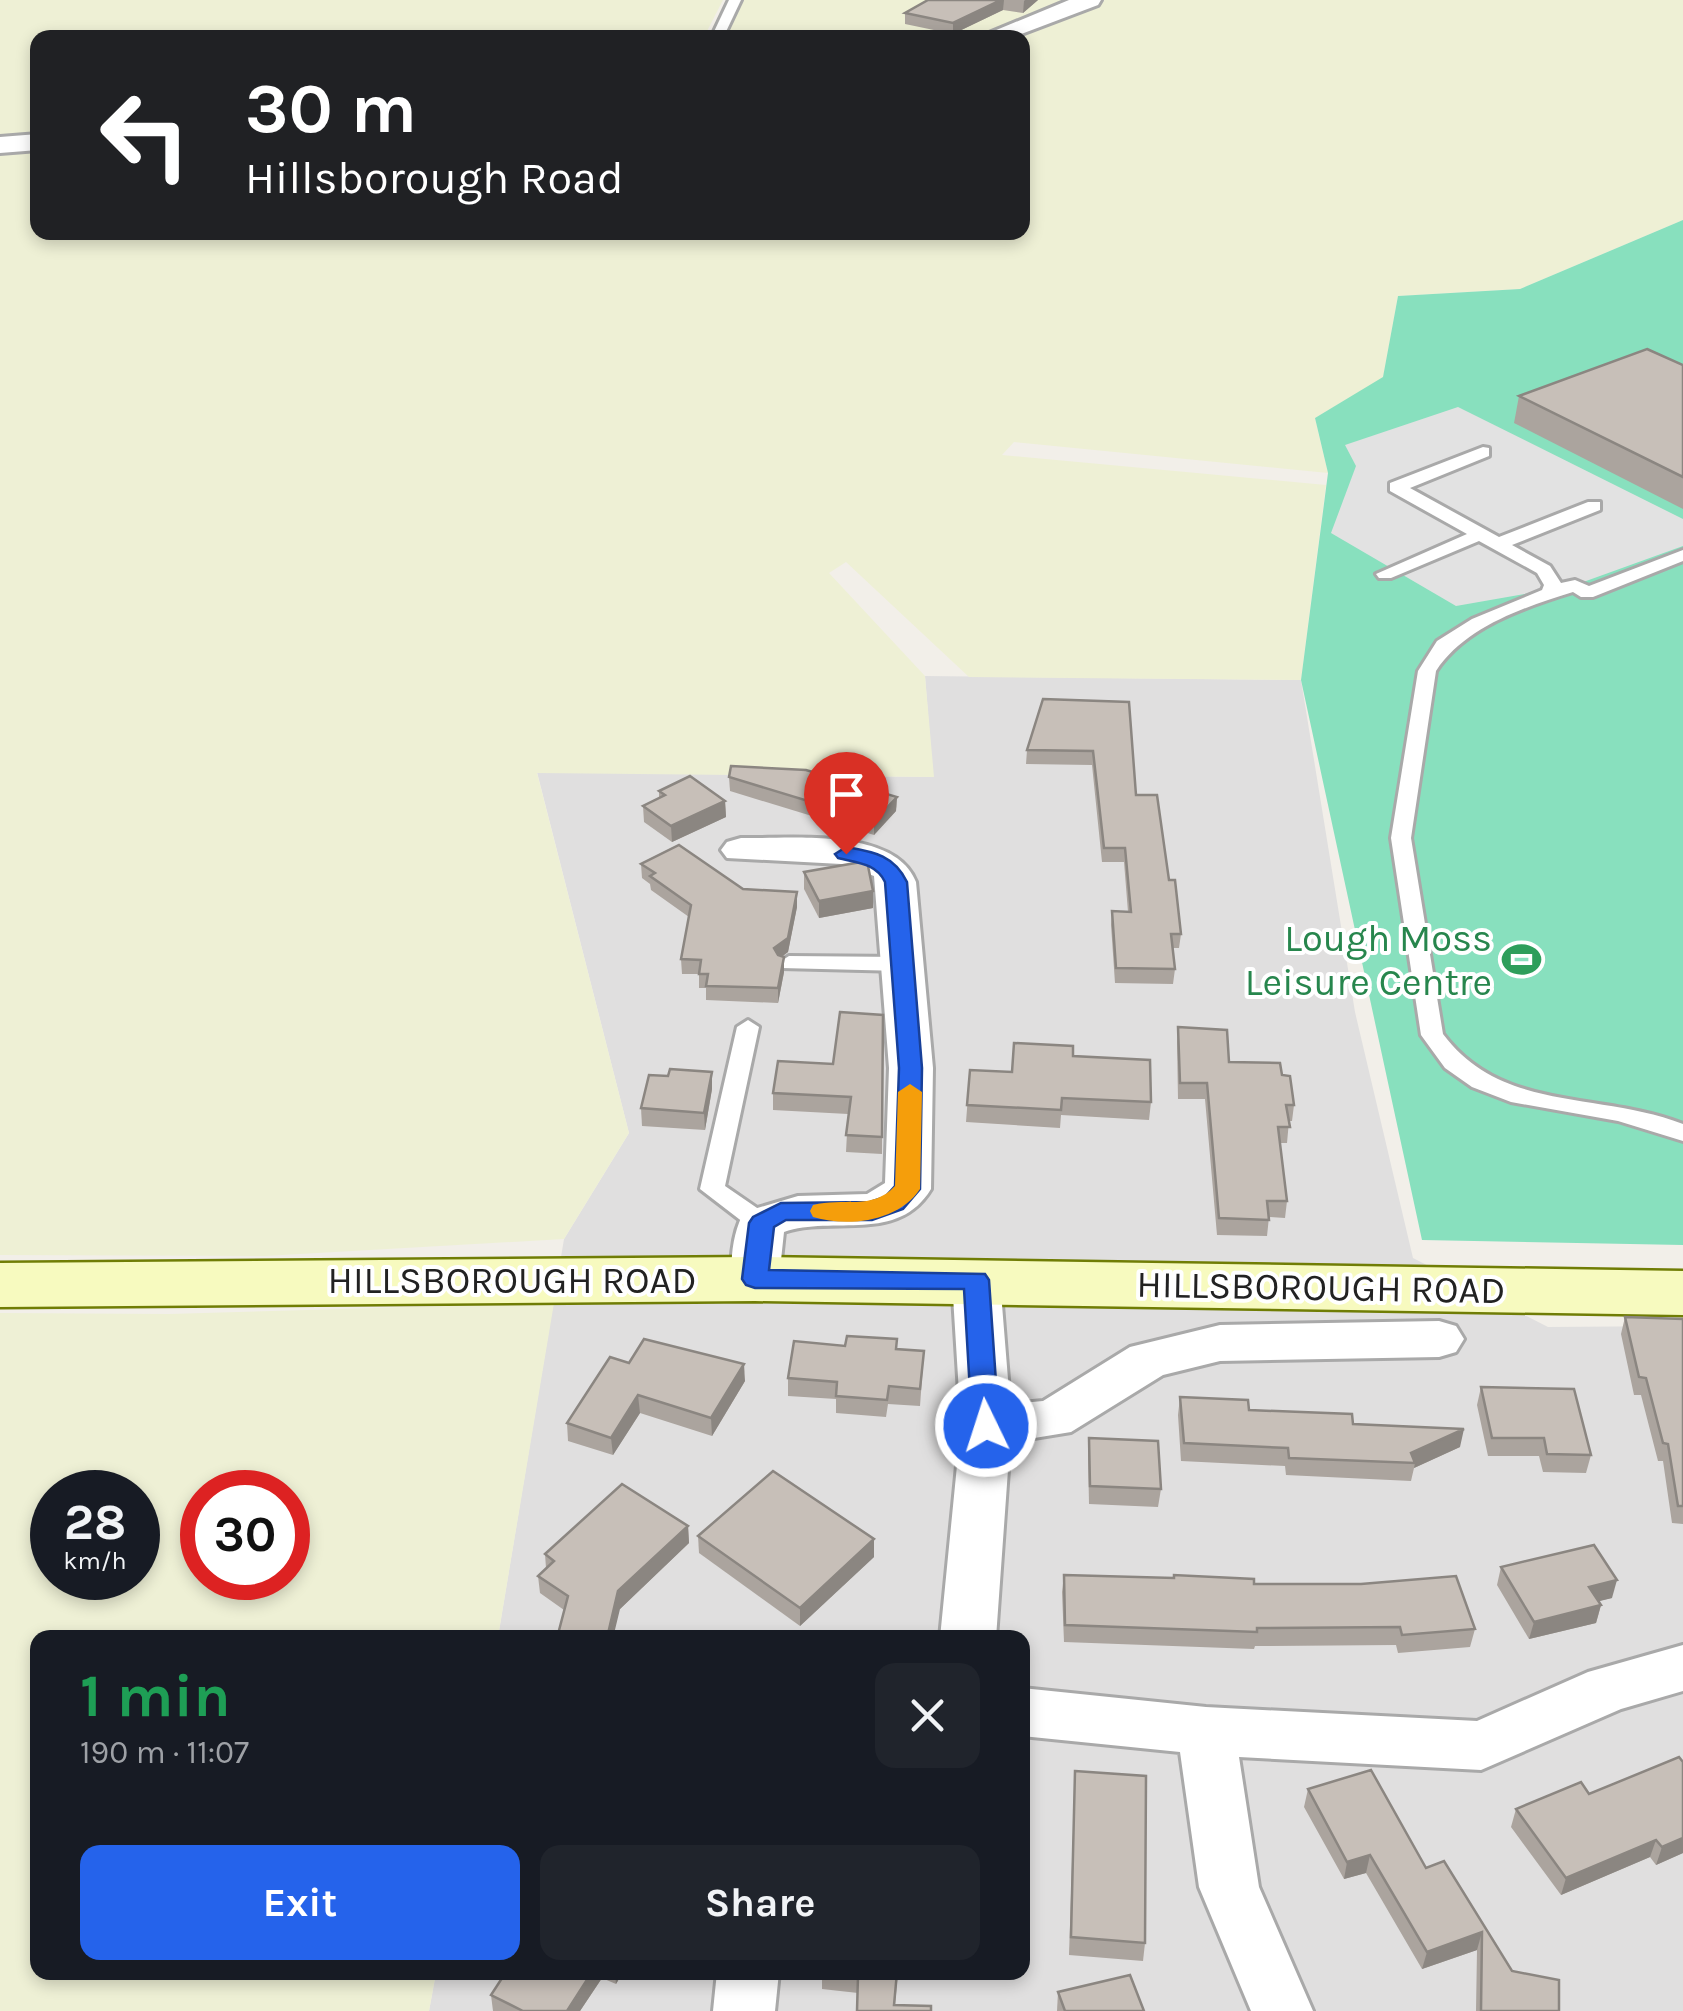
<!DOCTYPE html>
<meta charset="utf-8">
<style>
body{margin:0;font-family:Karla,sans-serif;background:#20242c;color:#f1f3f6;height:100vh;display:flex;flex-direction:column;font-size:38px;white-space:nowrap}
*{box-sizing:border-box;margin:0}
p{font-size:32px;color:#9ea1a6}
.icon{flex:none;width:55px;height:55px;fill:none;stroke:currentColor;stroke-width:2;stroke-linecap:round;stroke-linejoin:round}
.map{position:relative;flex:1;overflow:hidden}
.sheet{position:absolute;left:30px;top:1630px;width:1000px;height:350px;display:flex;flex-direction:column;background:#171b24;border-radius:20px;box-shadow:0 5px 15px #0003}
.sheet>*{flex:none}
.banner{position:absolute;left:30px;top:30px;width:1000px;height:210px;border-radius:20px;box-shadow:0 5px 15px #0003;background:#202124;color:#fff;overflow:hidden}
.speed{position:absolute;left:30px;top:1470px;display:flex;gap:20px;font-size:50px;font-weight:700;text-align:center}
.speed>*{display:grid;place-content:center;width:130px;height:130px;border-radius:50%;background:#171b24;box-shadow:0 5px 15px #0003;line-height:1}
.speed small{font-size:25px;font-weight:400}
.speed .limit{border:15px solid #d22;background:#fff;color:#111}
.pin{position:absolute;display:grid;place-items:center;width:85px;height:85px;color:#fff;margin:-102px -42px;border-radius:50% 50% 50% 0;rotate:-45deg;box-shadow:0 0 10px #0007}
.pin .icon{rotate:45deg}
.me{position:absolute;width:110px;margin:-55px;rotate:356deg;stroke-linejoin:round;filter:drop-shadow(0 0 8px #0008)}
.turn{display:flex;align-items:center;gap:35px;height:210px;padding:0 50px;font-size:45px}
.turn .icon{width:130px;height:130px;stroke-width:2.5}
.turn b{display:block;font-size:70px;line-height:85px}
.round{display:grid;place-items:center;flex:none;width:105px;height:105px;border-radius:20px;background:#20242c}
.summary{display:flex;align-items:center;justify-content:space-between;height:170px;padding:0 50px}
h1{font-size:60px;font-weight:700;line-height:75px;color:#1e9e55}
.button{display:flex;gap:20px;margin-top:auto;padding:20px 50px}
.button a{flex:1;height:115px;border-radius:20px;background:#2563eb;color:#fff;font-size:40px;font-weight:700;line-height:115px;text-align:center}
.button a+a{background:#20242c;color:#f1f3f6}
.map>svg:first-child{display:block}
.residential{fill:#e0dfdf}
.farmland{fill:#eef0d5;fill-rule:evenodd}
.pitch{fill:#88e0be}
.parking{fill:#e2e2e2}
.lines{fill:none;stroke-linecap:round;stroke-linejoin:round}
.service-casing{stroke:#a9a9a9;stroke-width:6}
.minor-casing{stroke:#a9a9a9;stroke-width:6}
.secondary-casing{stroke:#707d05;stroke-width:5}
.service{fill:#fff;fill-rule:evenodd}
.minor{fill:#fff;fill-rule:evenodd}
.secondary{fill:#f7fabf;fill-rule:evenodd}
.wall{fill:#aba49e}
.shaded-wall{fill:#8b8681}
.building{fill:#c7bfb8;stroke:#8b8681;stroke-width:2.5}
.route{fill:#2563eb;stroke:#184099;stroke-width:2.5}
.slow{fill:#f59e0b}
.labels{text-anchor:middle;stroke-width:8;stroke-linejoin:round;paint-order:stroke}
.leisure-label{font-size:38px;fill:#27864d;stroke:#fff;text-anchor:end}
.street-label{font-size:38px;fill:#222;stroke:#fff}
</style>
<div class="map">
<svg width="1683" height="2011" viewBox="0 0 1683 2011">
<rect width="100%" height="100%" fill="#f2efe9"/>
<path class="residential" d="M925,676L1301,680L1355,1012L1413,1258L1548,1327L1683,1326V2011H429L436,1973L1022,1972V1638L498,1637L564,1239L629,1133L537,772L933,777Z"/>
<g class="farmland">
<path d="M0,0H723L704,37L38,38L37,138L0,140Z"/>
<path d="M742,0H1068L976,37L723,38Z"/>
<path d="M1105,0H1683V220L1520,289L1398,296L1383,378L1315,418L1328,473L1014,442L1002,455L1326,485L1301,680L969,677L846,562L829,573L925,676L934,777L537,773L629,1133L564,1239L265,1256L0,1255V153L37,150L38,232H1022V38L1009,37Z"/>
<path d="M554,1303L498,1637L38,1638V1972L436,1973L429,2011H0V1313L169,1314ZM52,1492H138V1578H52ZM202,1492H288V1578H202Z"/>
</g>
<path class="pitch" d="M1683,220V1245L1422,1240L1301,680L1328,473L1315,418L1383,377L1398,296L1520,289Z"/>
<path class="parking" d="M1458,407L1683,519V546L1575,585L1456,606L1331,533L1356,466L1345,445Z"/>
<g class="lines">
<defs>
<g id="service">
<path d="M729,0H741L723,38H711Z"/>
<path d="M1483,447L1489,448V456L1410,488L1499,537L1588,502H1600V510L1512,545L1550,566L1561,583L1575,580L1589,586L1683,550V561L1593,597H1581L1573,592C1524,607 1465,627 1436,671L1411,838L1443,1034C1502,1113 1599,1091 1683,1124V1141L1618,1121L1511,1102L1472,1087L1445,1068L1421,1035L1391,838L1418,671L1437,641L1472,619L1542,590L1544,585L1537,573L1479,541L1391,578H1379L1376,574L1467,534L1390,491V483Z"/>
<path d="M789,956L902,957L913,964L902,971L781,968L778,963Z"/>
<path d="M748,1020L759,1027L725,1186L770,1217L773,1223L770,1229H752L700,1189L737,1027Z"/>
</g>
<g id="minor">
<path d="M1069,0H1101L1098,5L1011,38H977Z"/>
<path d="M38,134V150L0,153V137Z"/>
<path d="M741,838C790,839 895,827 916,882L933,1068L931,1189C898,1244 833,1215 784,1232L779,1279L772,1291L755,1296L738,1291C726,1271 733,1231 744,1212L798,1196L867,1194L885,1183L889,1068L874,876L841,864L727,858L721,850L727,842Z"/>
<path d="M976,1263L993,1268L1000,1280L1010,1404L1043,1401L1130,1347L1220,1325L1439,1321L1456,1326L1464,1339L1456,1352L1439,1357L1220,1361L1163,1375L1071,1432L1010,1442L996,1638H940L961,1425L952,1280L959,1268Z"/>
<path d="M1683,1645V1691L1621,1709L1481,1770L1239,1757L1259,1887L1313,2011H1251L1199,1887L1180,1752L1022,1736V1688L1206,1707L1477,1721L1588,1672Z"/>
<path d="M717,1972H779L775,2011H713Z"/>
</g>
<path id="secondary" d="M755,1257L1683,1271V1315L755,1301L0,1307V1263Z"/>
</defs>
<use href="#service" class="service-casing"/>
<use href="#minor" class="minor-casing"/>
<use href="#secondary" class="secondary-casing"/>
<use href="#service" class="service"/>
<use href="#minor" class="minor"/>
<use href="#secondary" class="secondary"/>
</g>
<g class="wall">
<path d="M928,0H1038L1023,13L1003,10L953,34L905,24V13Z"/>
<path d="M1683,365V509L1514,423L1519,396Z"/>
<path d="M1043,699L1136,795L1169,880L1181,934L1179,948H1173L1175,969L1173,984L1115,983L1111,925L1112,911L1128,912L1124,862H1102L1092,765L1026,764L1027,750Z"/>
<path d="M729,777L897,797L896,811L874,835L730,791Z"/>
<path d="M659,791L725,801L726,817L672,842L644,822L643,806L659,798Z"/>
<path d="M641,864L743,889L797,892V907L788,952L782,957L784,972L778,1003L706,1000V988H699V974H682L681,959L689,917L651,890L650,884L642,878Z"/>
<path d="M804,872L873,908L819,918L804,889Z"/>
<path d="M883,1015L882,1154L846,1152L848,1114L773,1110V1093L833,1064Z"/>
<path d="M1178,1027L1229,1062L1282,1075L1294,1105L1292,1121H1289L1287,1143H1280L1287,1201L1285,1218L1269,1217L1267,1236L1217,1235L1205,1099H1178L1177,1043Z"/>
<path d="M1073,1056L1151,1102L1149,1120L1061,1115L1060,1128L966,1122L970,1070L1012,1072Z"/>
<path d="M712,1089L705,1130L642,1126L641,1108Z"/>
<path d="M1625,1317L1683,1319V1524L1672,1523L1663,1461H1658L1641,1395H1634L1621,1334Z"/>
<path d="M897,1349L924,1351L920,1406L888,1404L886,1417L836,1413V1399L788,1396V1378Z"/>
<path d="M629,1363L745,1381L712,1436L640,1413L613,1455L568,1441L567,1423Z"/>
<path d="M1481,1387L1591,1455L1586,1473L1543,1472L1539,1456H1488L1477,1405Z"/>
<path d="M1180,1397L1249,1410L1353,1424L1460,1447L1414,1468L1411,1481L1286,1475L1285,1466L1181,1461L1178,1415Z"/>
<path d="M1089,1438L1161,1489L1158,1507L1089,1504L1088,1456Z"/>
<path d="M688,1526L689,1543L620,1609L564,1610L540,1593L538,1576L546,1568L545,1554Z"/>
<path d="M698,1536L874,1539V1557L800,1626L699,1553Z"/>
<path d="M1501,1567L1612,1598L1598,1601L1601,1605L1596,1623L1529,1639L1497,1585Z"/>
<path d="M1064,1575L1254,1584L1475,1629L1470,1647L1398,1653L1396,1645L1255,1646L1254,1649L1064,1642L1062,1592Z"/>
<path d="M1075,1771L1145,1943L1143,1961L1069,1955Z"/>
<path d="M1308,1789L1426,1868L1512,1971L1559,2011H1476L1477,1950L1422,1969L1366,1873L1344,1879L1304,1807Z"/>
<path d="M1589,1794L1683,1853L1656,1865L1650,1857L1561,1895L1511,1827L1516,1809Z"/>
<path d="M506,1972H623L616,1984L602,1978L580,2011H493L491,1995Z"/>
<path d="M822,1972H898L895,2005L857,2011L858,1993L822,1989Z"/>
<path d="M1058,1992L1144,2011H1057Z"/>
</g>
<g class="shaded-wall">
<path d="M1001,0H1004L1003,10L953,34V23Z"/>
<path d="M1025,0H1038L1023,13L1024,1Z"/>
<path d="M897,797L896,811L874,835V821Z"/>
<path d="M725,801L726,817L672,842L671,826Z"/>
<path d="M873,891V908L819,918V901Z"/>
<path d="M797,892V907L788,952L774,962V948Z"/>
<path d="M784,957V972L778,1003V988Z"/>
<path d="M712,1072V1089L705,1130L704,1113Z"/>
<path d="M744,1364L745,1381L712,1436L711,1418Z"/>
<path d="M638,1395L640,1413L613,1455L611,1438Z"/>
<path d="M1464,1429L1460,1447L1414,1468L1415,1463L1411,1453Z"/>
<path d="M688,1526L689,1543L620,1609L613,1638H607L618,1591Z"/>
<path d="M874,1539V1557L800,1626V1608Z"/>
<path d="M1617,1580L1612,1598L1584,1605L1589,1587Z"/>
<path d="M1601,1605L1596,1623L1529,1639L1534,1622Z"/>
<path d="M1683,1838V1853L1656,1865L1662,1847Z"/>
<path d="M1656,1840L1650,1857L1561,1895L1566,1878Z"/>
<path d="M1370,1855L1366,1873L1344,1879L1347,1862Z"/>
<path d="M1482,1932L1477,1950L1422,1969L1427,1952Z"/>
<path d="M592,1972H602V1978L580,2011H567Z"/>
<path d="M615,1972H623L616,1984Z"/>
</g>
<g class="building">
<path d="M928,0H1001L953,23L905,13Z"/>
<path d="M1647,349L1683,365V477L1519,396Z"/>
<path d="M1043,699L1129,702L1136,795H1157L1169,880H1175L1181,934H1171L1175,969L1116,968L1112,911L1131,912L1125,848H1104L1093,751L1027,750Z"/>
<path d="M731,766L806,770L897,797L874,821L729,777Z"/>
<path d="M690,776L725,801L671,826L643,806L665,795L659,791Z"/>
<path d="M679,845L743,889L797,892L788,938L774,948L778,955L784,957L778,988L706,986L708,974H699L701,960L681,959L691,905L650,876L655,873L641,864Z"/>
<path d="M867,861L873,891L819,901L804,872Z"/>
<path d="M840,1012L883,1015L882,1137L846,1135L851,1097L773,1093L778,1061L833,1064Z"/>
<path d="M1178,1027L1227,1030L1229,1062L1280,1063L1282,1075L1290,1076L1294,1105H1286L1290,1127H1278L1287,1201H1267L1269,1220L1219,1218L1207,1083H1180Z"/>
<path d="M1014,1043L1073,1046V1056L1150,1060L1151,1102L1062,1098L1061,1110L967,1105L970,1070L1012,1072Z"/>
<path d="M670,1069L712,1072L704,1113L641,1108L649,1075L668,1076Z"/>
<path d="M1625,1317L1683,1319V1506H1678L1668,1444L1663,1443L1646,1378L1639,1377Z"/>
<path d="M847,1336L897,1339L896,1349L924,1351L920,1389L889,1386L887,1400L836,1396L837,1382L788,1378L794,1341L845,1346Z"/>
<path d="M644,1339L744,1364L711,1418L638,1395L611,1438L567,1423L610,1357L629,1363Z"/>
<path d="M1481,1387L1574,1389L1591,1455L1547,1454L1544,1438H1492Z"/>
<path d="M1180,1397L1248,1400L1249,1410L1352,1414L1353,1424L1464,1429L1411,1453L1415,1463L1289,1458L1288,1448L1184,1443Z"/>
<path d="M1089,1438L1158,1441L1161,1489L1090,1486Z"/>
<path d="M773,1471L874,1539L800,1608L698,1536Z"/>
<path d="M622,1484L688,1526L618,1591L607,1638H557L568,1596L538,1576L554,1561L545,1554Z"/>
<path d="M1594,1545L1617,1580L1589,1587L1601,1605L1534,1622L1501,1567Z"/>
<path d="M1064,1575L1174,1578V1575L1254,1579V1584H1361L1456,1576L1475,1629L1402,1635L1400,1627L1257,1628V1632L1065,1625Z"/>
<path d="M1679,1757L1683,1762V1838L1662,1847L1656,1840L1566,1878L1516,1809L1581,1782L1589,1794Z"/>
<path d="M1371,1770L1426,1868L1444,1861L1512,1971L1559,1980V2011H1481L1482,1932L1427,1952L1370,1855L1347,1862L1308,1789Z"/>
<path d="M1075,1771L1146,1776L1145,1943L1071,1937Z"/>
<path d="M506,1972H592L567,2011H523L491,1995Z"/>
<path d="M829,1972H897L894,2005L931,2006V2011H857L858,1976Z"/>
<path d="M1130,1975L1144,2011H1065L1058,1992Z"/>
</g>
<path class="route" d="M846,847C874,852 894,855 907,882L922,1068L920,1189L903,1209L872,1220H786L774,1227L769,1270L985,1274L989,1280L999,1426L995,1433L986,1436L976,1433L972,1426L964,1289L755,1288L746,1285L742,1279L749,1223L753,1217L781,1203L870,1202L885,1197L895,1186L899,1068L885,882C876,863 857,863 838,858L835,854Z"/>
<path class="slow" d="M910,1084L922,1092L920,1189C899,1221 849,1228 813,1217L810,1211L813,1205C843,1197 872,1211 895,1186L898,1092Z"/>
<defs>
<symbol id="stadium-bare" viewBox="-9 -9 18 18"><path d="M0-5a6.5 5 0 1 0 0 10a6.5 5 0 1 0 0-10ZM-3.5-1.8h7v3.6h-7Z" fill="#2e9e5b" stroke="#fff" stroke-width="2.5" paint-order="stroke"/></symbol>
</defs>
<g fill-rule="evenodd">
<use href="#stadium-bare" x="1494" y="932" width="55" height="55"/>
</g>
<g class="labels">
<g class="leisure-label">
<text x="1492" y="951">Lough Moss<tspan x="1492" dy="44">Leisure Centre</tspan></text>
</g>
<g class="street-label">
<text x="512" y="1293">HILLSBOROUGH ROAD</text>
<text transform="translate(1321 1287) rotate(1)" y="13">HILLSBOROUGH ROAD</text>
</g>
</g>
</svg>
<div class="speed"><div>28<small>km/h</small></div><div class="limit">30</div></div>
<div class="pin" style="left:846px;top:854px;background:#d93025"><svg class="icon" aria-label="arrive" viewBox="0 0 24 24"><path d="M6 21V4h12l-3 4 3 4H6"/></svg></div>
<svg class="me" style="left:986px;top:1426px" viewBox="-20 -20 40 40"><circle r="17" fill="#2563eb" stroke="#fff" stroke-width="3"/><path d="M0-11L8 9 0 5-8 9z" fill="#fff"/></svg>
<div class="banner">
<div class="turn"><svg class="icon" aria-label="left" viewBox="0 0 24 24"><path d="M17 20v-9H6M10 6l-5 5 5 5"/></svg><div><b>30 m</b>Hillsborough Road</div></div>
</div>
<section class="sheet">
<div class="summary"><div><h1>1 min</h1><p>190 m · 11:07</p></div><a class="round"><svg class="icon" aria-label="close" viewBox="0 0 24 24"><path d="M6 6l12 12M18 6L6 18"/></svg></a></div>
<div class="button"><a>Exit</a><a>Share</a></div>
</section>
</div>
